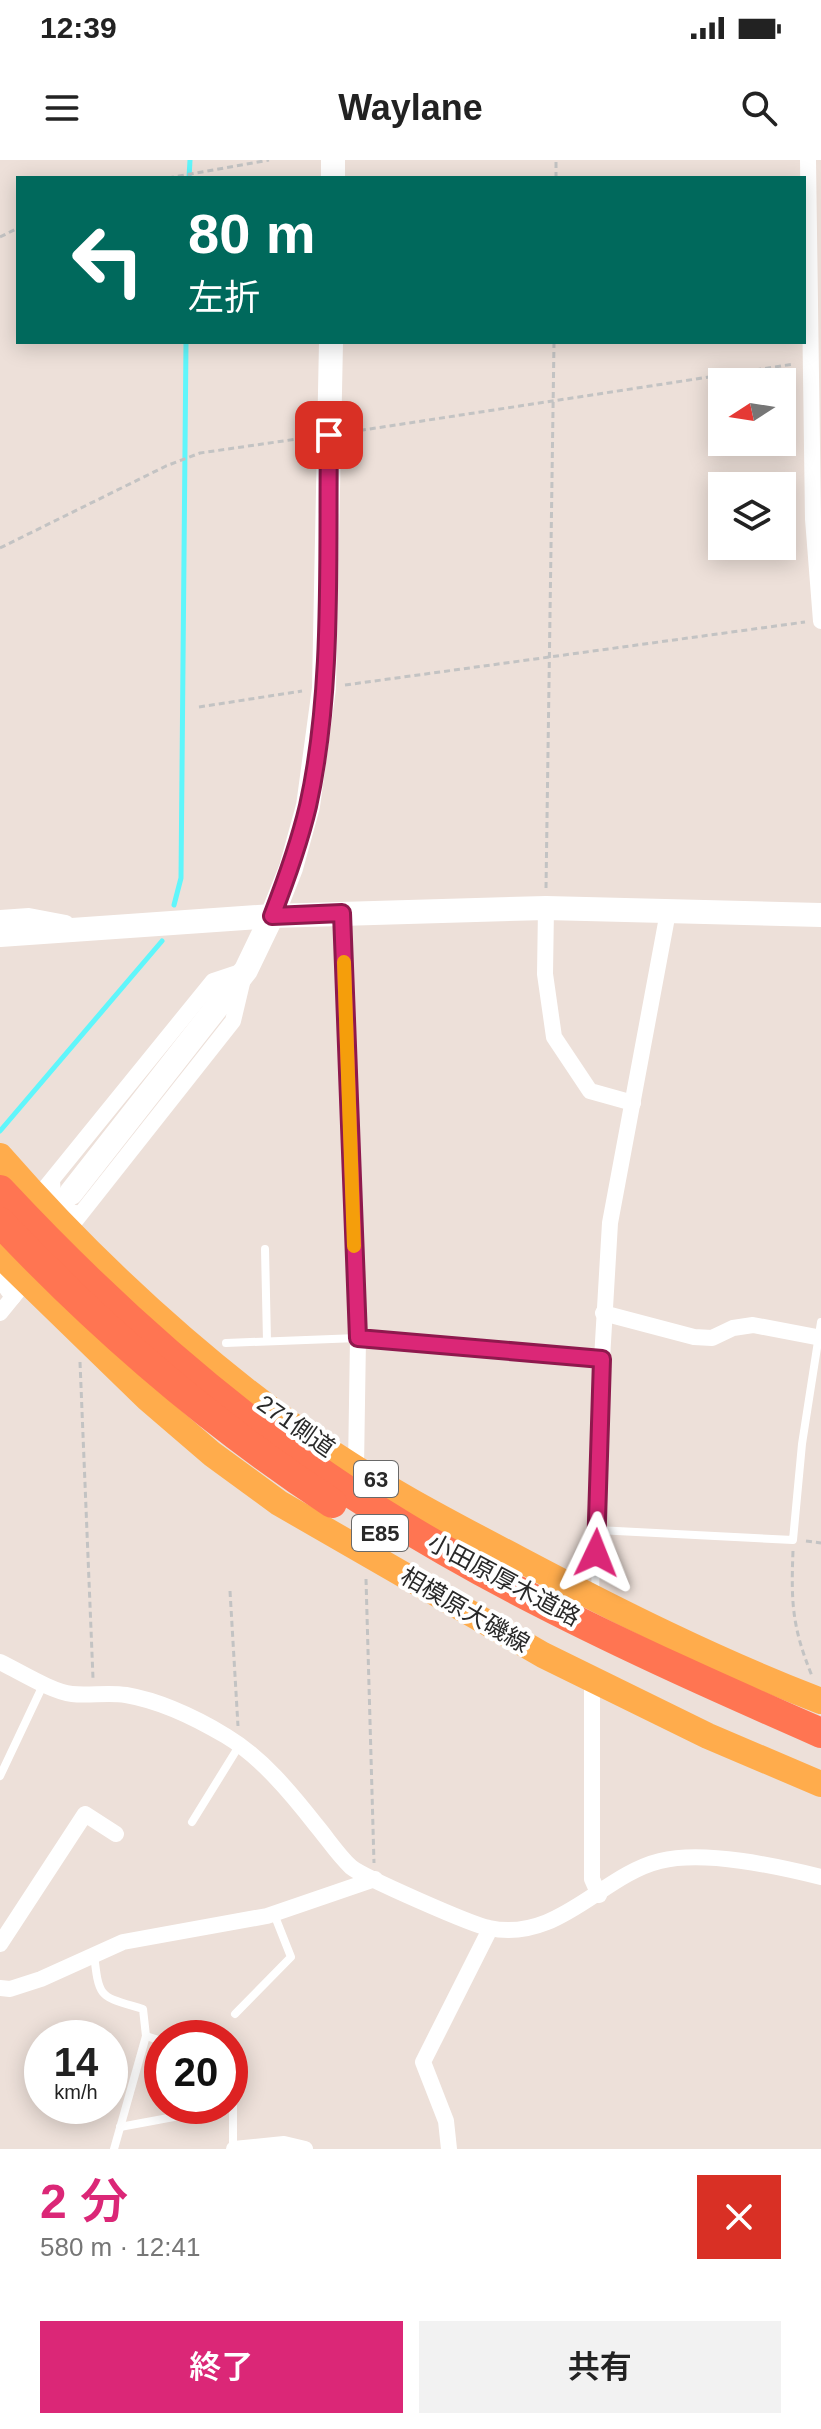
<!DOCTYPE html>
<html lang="ja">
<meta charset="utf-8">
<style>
body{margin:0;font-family:Helvetica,"Noto Sans JP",sans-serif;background:#f2f2f2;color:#222;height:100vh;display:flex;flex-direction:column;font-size:30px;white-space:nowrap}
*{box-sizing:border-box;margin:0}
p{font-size:26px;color:#767676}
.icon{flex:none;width:44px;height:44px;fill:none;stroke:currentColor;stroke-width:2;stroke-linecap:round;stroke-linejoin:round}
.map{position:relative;height:1989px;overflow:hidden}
.panel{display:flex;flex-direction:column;background:#fff;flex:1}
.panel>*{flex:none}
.banner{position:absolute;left:16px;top:16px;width:790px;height:168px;border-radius:0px;box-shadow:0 4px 20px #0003;background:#00695c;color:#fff;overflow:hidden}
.needle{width:52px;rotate:258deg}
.controls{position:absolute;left:708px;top:208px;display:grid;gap:16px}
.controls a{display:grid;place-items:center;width:88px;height:88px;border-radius:0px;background:#fff;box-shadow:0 4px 20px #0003;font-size:40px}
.speed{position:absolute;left:24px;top:1860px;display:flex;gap:16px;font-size:40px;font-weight:700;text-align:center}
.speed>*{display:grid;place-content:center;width:104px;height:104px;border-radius:50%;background:#fff;box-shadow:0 4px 20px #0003;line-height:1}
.speed small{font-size:20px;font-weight:400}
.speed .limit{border:12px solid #d22;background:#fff;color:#111}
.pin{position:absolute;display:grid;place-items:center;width:68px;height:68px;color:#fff;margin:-34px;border-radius:16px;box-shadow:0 4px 12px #0006}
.me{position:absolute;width:88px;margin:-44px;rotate:2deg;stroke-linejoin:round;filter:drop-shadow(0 0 6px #0008)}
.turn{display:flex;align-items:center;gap:28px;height:168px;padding:0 40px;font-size:36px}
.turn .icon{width:104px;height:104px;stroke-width:2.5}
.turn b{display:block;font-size:56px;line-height:68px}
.round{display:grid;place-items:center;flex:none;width:84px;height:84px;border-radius:0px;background:#f2f2f2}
.summary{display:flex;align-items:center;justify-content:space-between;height:136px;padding:0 40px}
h1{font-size:48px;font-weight:600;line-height:60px;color:#db2777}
.cta{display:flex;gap:16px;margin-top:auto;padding:16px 40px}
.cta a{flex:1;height:92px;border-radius:0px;background:#db2777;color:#fff;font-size:32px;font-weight:600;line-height:92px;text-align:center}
.cta a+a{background:#f2f2f2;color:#222}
.status{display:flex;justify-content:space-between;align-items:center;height:56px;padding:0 40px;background:#fff;direction:ltr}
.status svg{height:22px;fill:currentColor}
header{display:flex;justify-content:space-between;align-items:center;height:104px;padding:0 40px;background:#fff;font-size:36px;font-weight:600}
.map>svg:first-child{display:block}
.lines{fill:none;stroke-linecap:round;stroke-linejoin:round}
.stream{stroke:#60f6fb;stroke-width:5}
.path{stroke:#c3c3c3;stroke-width:3;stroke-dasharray:6 4;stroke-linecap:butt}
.lane{stroke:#fff;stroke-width:8}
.street{stroke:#fff;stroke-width:16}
.secondary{stroke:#fff;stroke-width:24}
.primary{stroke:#ffac4c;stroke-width:26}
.highway{stroke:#ff7552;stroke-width:30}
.route-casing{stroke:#8e194d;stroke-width:20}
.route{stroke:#db2777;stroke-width:14}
.slow{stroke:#f59e0b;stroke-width:14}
.labels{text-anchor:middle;stroke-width:8;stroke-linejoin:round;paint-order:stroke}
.shield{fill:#fff;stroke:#696969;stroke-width:2}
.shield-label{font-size:22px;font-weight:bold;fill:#292929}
.street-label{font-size:24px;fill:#292929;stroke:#fff}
</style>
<div class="status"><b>12:39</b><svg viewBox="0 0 49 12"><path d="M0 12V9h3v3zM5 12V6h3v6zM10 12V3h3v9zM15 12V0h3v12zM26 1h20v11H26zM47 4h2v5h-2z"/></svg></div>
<header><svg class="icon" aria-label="menu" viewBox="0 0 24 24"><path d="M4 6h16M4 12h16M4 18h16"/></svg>Waylane<svg class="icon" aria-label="search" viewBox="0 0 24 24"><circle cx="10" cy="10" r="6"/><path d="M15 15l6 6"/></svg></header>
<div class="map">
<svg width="821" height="1989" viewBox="0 0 821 1989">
<rect width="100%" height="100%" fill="#ede0d9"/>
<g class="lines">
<g class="stream">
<path d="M189,18L190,0"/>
<path d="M174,745L181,718L186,182"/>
<path d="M0,971L162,781"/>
</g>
<g class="path">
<path d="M168,18L269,0"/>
<path d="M556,18V0"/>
<path d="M0,77L18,68"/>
<path d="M350,272L794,204"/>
<path d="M0,388L166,306L200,293L311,277"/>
<path d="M345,525L805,462"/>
<path d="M199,547L302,531"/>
<path d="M546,728L554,182"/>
<path d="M80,1202L93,1518"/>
<path d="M806,1381L821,1383"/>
<path d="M793,1391C791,1442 792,1467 812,1516"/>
<path d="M366,1419L374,1703"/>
<path d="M230,1431L238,1566"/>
</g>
<g class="lane">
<path d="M265,1089L267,1181"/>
<path d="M226,1183L358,1178"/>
<path d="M597,1370L793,1380L802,1284L821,1162"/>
<path d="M595,1434L602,1199"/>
<path d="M0,1616L44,1523"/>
<path d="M192,1662L239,1586"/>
<path d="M94,1794C99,1840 100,1836 143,1849L146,1876L114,1989"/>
<path d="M235,1854L291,1797L274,1754"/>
<path d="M146,1876L162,1881"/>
<path d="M120,1967L233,1946V1989"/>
</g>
<g class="street">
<path d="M808,0L813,359L821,461"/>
<path d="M546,748L545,814L554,877L590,931L633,943"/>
<path d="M342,753L358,1178L356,1307"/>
<path d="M0,758L29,756L66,763"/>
<path d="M52,1021L53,1034L71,1052L80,1054"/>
<path d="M37,1038L213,821L246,810"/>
<path d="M68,1070L233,861L243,819"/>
<path d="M0,1119L13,1137"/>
<path d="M0,1153L26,1121"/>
<path d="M603,1153L694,1177L712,1178L733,1168L753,1165L821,1178"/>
<path d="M358,1178L602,1199L610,1063L668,752"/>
<path d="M0,1502C19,1511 52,1532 72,1534C89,1536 108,1532 126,1535C161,1541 196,1558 226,1576C261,1597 291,1633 316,1665C327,1678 338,1695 351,1707C363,1717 472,1765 489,1768C558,1783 602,1715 660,1701C705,1690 776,1706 821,1717"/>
<path d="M592,1519V1719L599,1735"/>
<path d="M0,1784L85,1654L116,1674"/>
<path d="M0,1828L10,1829L41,1819L123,1782L267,1756L375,1719"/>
<path d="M234,1989L284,1984L305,1989"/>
<path d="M449,1989L446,1961L423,1902L490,1769"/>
</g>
<g class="secondary">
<path d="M333,18V0"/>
<path d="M0,775L272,756L546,748L821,755"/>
<path d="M71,1033L246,810L272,756L291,708L308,646L324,528L331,182"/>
</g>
<g class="primary">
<path d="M0,996C90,1099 193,1194 304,1274C372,1322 446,1361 519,1399C617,1451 717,1501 821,1541"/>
<path d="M0,1095L148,1239L212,1294L279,1343L543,1495L708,1576L821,1624"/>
</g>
<g class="highway">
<path d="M0,1030C84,1120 174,1204 273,1278C438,1403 632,1490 821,1573"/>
<path d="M0,1062C100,1168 210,1263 332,1343"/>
</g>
</g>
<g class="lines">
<defs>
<path id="route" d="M329,275C327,395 334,529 308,646C299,684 286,720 272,756L342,753L358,1178L602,1199L596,1393"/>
</defs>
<use href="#route" class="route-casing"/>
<use href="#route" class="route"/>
<path class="slow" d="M344,802L354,1086"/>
</g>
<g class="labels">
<g class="shield">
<rect x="354" y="1301" width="44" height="36" rx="6"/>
<rect x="352" y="1355" width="56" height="36" rx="6"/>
</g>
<g class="shield-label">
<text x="376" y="1327">63</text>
<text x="380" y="1381">E85</text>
</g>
<g class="street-label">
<text transform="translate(296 1266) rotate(35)" y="8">271側道</text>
<text transform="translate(504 1420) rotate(28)" y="8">小田原厚木道路</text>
<text transform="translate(465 1450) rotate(30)" y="8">相模原大磯線</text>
</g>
</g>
</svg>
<div class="controls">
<a><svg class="needle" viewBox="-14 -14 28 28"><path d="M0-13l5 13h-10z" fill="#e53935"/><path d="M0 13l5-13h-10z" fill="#767676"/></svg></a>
<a><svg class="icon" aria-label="layers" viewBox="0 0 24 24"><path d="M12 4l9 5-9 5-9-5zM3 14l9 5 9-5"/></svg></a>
</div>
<div class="speed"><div>14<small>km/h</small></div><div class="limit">20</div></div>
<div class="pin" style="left:329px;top:275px;background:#d93025"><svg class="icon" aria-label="arrive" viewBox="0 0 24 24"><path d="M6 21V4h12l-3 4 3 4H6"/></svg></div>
<svg class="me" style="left:596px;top:1393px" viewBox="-20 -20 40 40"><path d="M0-17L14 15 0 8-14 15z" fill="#db2777" stroke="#fff" stroke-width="4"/></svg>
<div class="banner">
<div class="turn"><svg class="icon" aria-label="left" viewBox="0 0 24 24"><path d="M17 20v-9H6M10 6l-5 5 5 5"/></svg><div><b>80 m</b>左折</div></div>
</div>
</div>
<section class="panel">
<div class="summary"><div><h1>2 分</h1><p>580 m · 12:41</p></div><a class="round" style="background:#d93025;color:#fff"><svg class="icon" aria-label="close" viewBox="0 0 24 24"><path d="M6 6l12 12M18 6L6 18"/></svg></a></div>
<div class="cta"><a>終了</a><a>共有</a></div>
</section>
